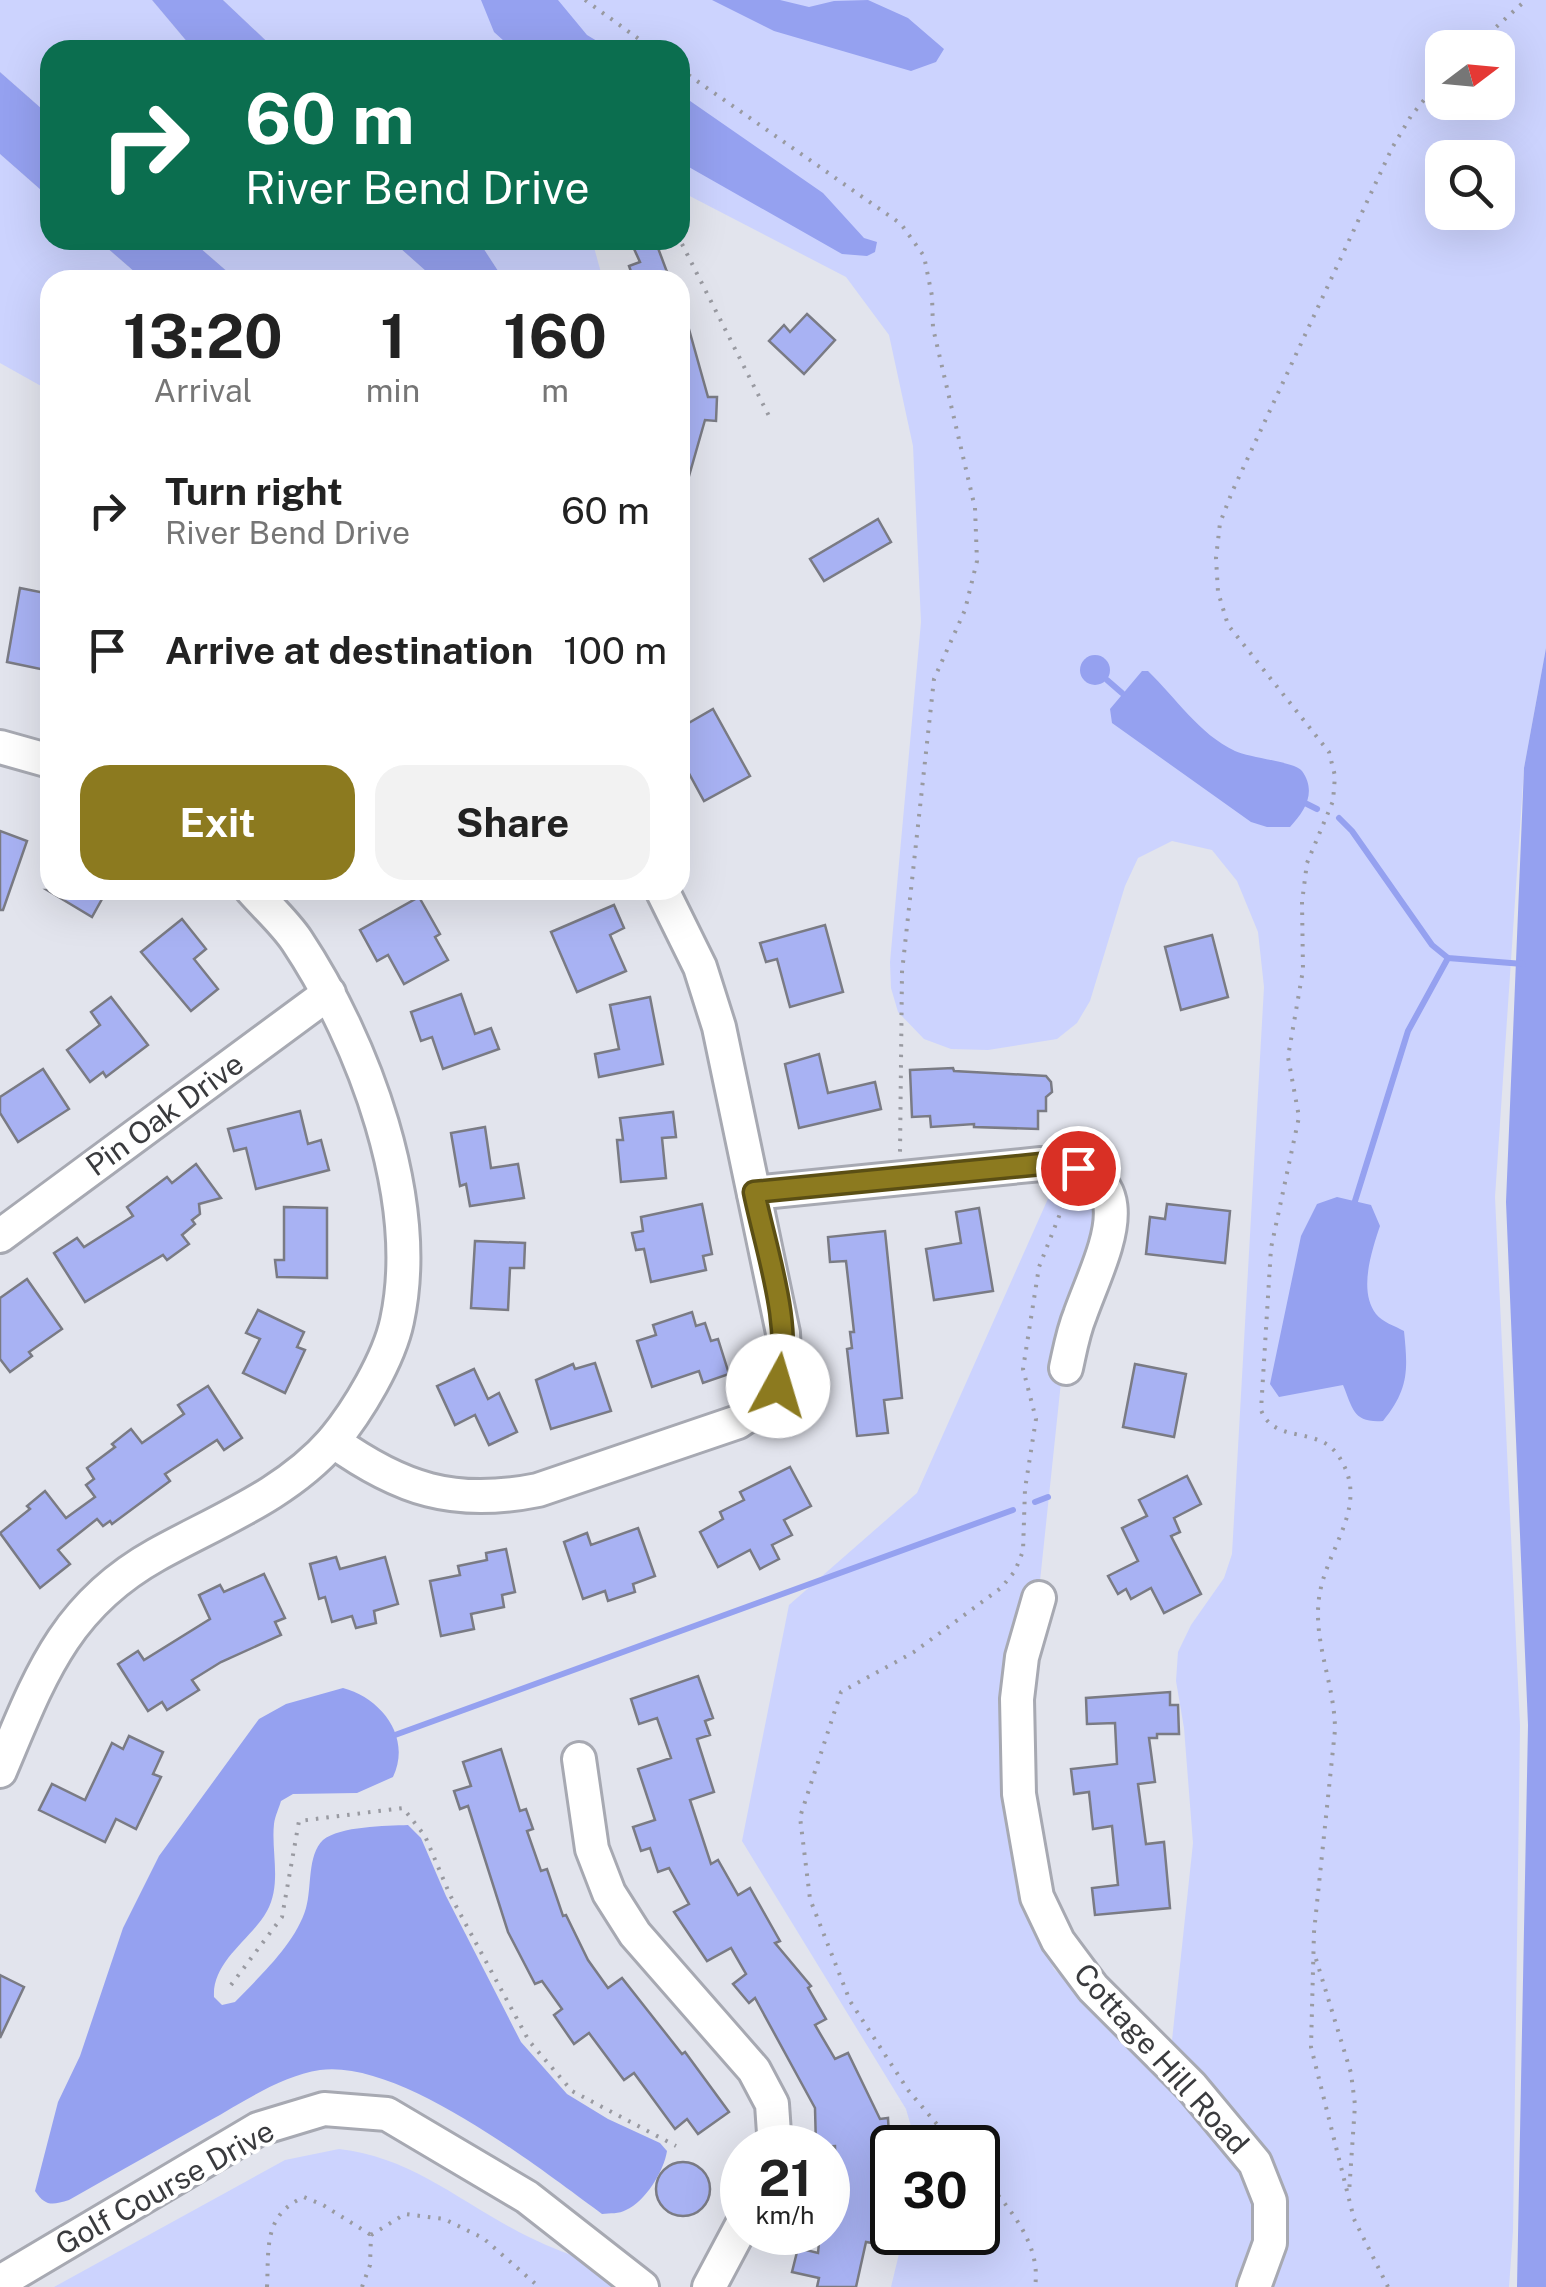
<!DOCTYPE html>
<style>
body{margin:0;font-family:"Public Sans",sans-serif;background:#f2f2f2;color:#222;height:100vh;display:flex;flex-direction:column;font-size:38px;white-space:nowrap}
*{box-sizing:border-box;margin:0}
p{font-size:32px;color:#767676}
.icon{flex:none;width:55px;height:55px;fill:none;stroke:currentColor;stroke-width:2;stroke-linecap:round;stroke-linejoin:round}
.map{position:relative;flex:1;overflow:hidden}
.side{position:absolute;left:40px;top:270px;width:650px;height:630px;display:flex;flex-direction:column;background:#fff;border-radius:30px;box-shadow:0 10px 40px #0002}
.side>*{flex:none}
.banner{position:absolute;left:40px;top:40px;width:650px;height:210px;border-radius:30px;box-shadow:0 10px 40px #0002;background:#0b6e4f;color:#fff;overflow:hidden}
.needle{width:65px;rotate:74deg}
.controls{position:absolute;left:1425px;top:30px;display:grid;gap:20px}
.controls a{display:grid;place-items:center;width:90px;height:90px;border-radius:20px;background:#fff;box-shadow:0 10px 40px #0002;font-size:50px}
.speed{position:absolute;left:720px;top:2125px;display:flex;gap:20px;font-size:50px;font-weight:700;text-align:center}
.speed>*{display:grid;place-content:center;width:130px;height:130px;border-radius:50%;background:#fff;box-shadow:0 10px 40px #0002;line-height:1}
.speed small{font-size:25px;font-weight:400}
.speed .limit{border:5px solid #111;border-radius:15px;background:#fff;color:#111}
.pin{position:absolute;display:grid;place-items:center;width:85px;height:85px;color:#fff;margin:-42px;border:5px solid #fff;border-radius:50%;box-shadow:0 2px 10px #0007}
.me{position:absolute;width:110px;margin:-55px;rotate:6deg;stroke-linejoin:round;filter:drop-shadow(0 0 8px #0008)}
.turn{display:flex;align-items:center;gap:35px;height:210px;padding:0 40px;font-size:45px}
.turn .icon{width:130px;height:130px;stroke-width:2.5}
.turn b{display:block;font-size:70px;line-height:85px}
.eta{display:flex;justify-content:space-evenly;align-items:center;height:170px;text-align:center}
.eta b{font-size:60px;font-weight:700;line-height:70px}
.action{display:flex;gap:20px;margin-top:auto;padding:20px 40px}
.action a{flex:1;height:115px;border-radius:30px;background:#8c7a1f;color:#fff;font-size:40px;font-weight:700;line-height:115px;text-align:center}
.action a+a{background:#f2f2f2;color:#222}
ul{padding:0;list-style:none}
li{display:flex;align-items:center;gap:30px;height:140px;padding:0 40px}
li div{flex:1}
li b{display:block;font-size:38px}
li em{font-style:normal}
.map>svg:first-child{display:block}
.green{fill:#ccd3fe;fill-rule:evenodd}
.water{fill:#95a1f0}
.lines{fill:none;stroke-linecap:round;stroke-linejoin:round}
.stream{stroke:#95a1f0;stroke-width:6}
.building{fill:#a8b2f3;stroke:#7a7b84;stroke-width:2.5}
.minor-casing{stroke:#a7a9b2;stroke-width:38}
.path{stroke:#999aa1;stroke-width:4;stroke-dasharray:2.5 8;stroke-linecap:butt}
.minor{stroke:#fff;stroke-width:32}
.route-casing{stroke:#5b4f14;stroke-width:25}
.route{stroke:#8c7a1f;stroke-width:18}
.labels{text-anchor:middle;stroke-width:8;stroke-linejoin:round;paint-order:stroke}
.street-label{font-size:30px;fill:#3a3b3e;stroke:#fff}
</style>
<div class="map">
<svg width="1546" height="2287" viewBox="0 0 1546 2287">
<rect width="100%" height="100%" fill="#e2e4ed"/>
<g class="green">
<path d="M0,0H152L194,50H50V116L0,72Z"/>
<path d="M223,0H1546V648L1524,768L1495,1197L1520,1726L1513,2231L1509,2287H891L904,2233L978,2232V2148L917,2147L906,2109L742,1841L789,1605L917,1493L1055,1183L1079,1184L1098,1201V1228L1061,1382L1040,1581L1030,1585L1024,1593L1008,1653L1000,1701L1008,1810L1023,1906L1054,1969L1168,2078L1193,1843L1184,1728L1176,1681L1178,1652L1191,1625L1224,1578L1232,1554L1264,987L1258,932L1237,881L1212,850L1172,841L1138,858L1125,886L1090,1001L1077,1023L1057,1039L988,1050L951,1049L924,1039L898,1012L891,988L890,962L921,622L913,446L889,335L846,277L680,191V50H276ZM1442,48H1498V102H1442ZM1442,158H1498V212H1442Z"/>
<path d="M0,154L50,198V240H98L144,280H50V391L0,363Z"/>
<path d="M191,240H391L436,280H237Z"/>
<path d="M478,240H592L603,280H504Z"/>
<path d="M339,2149C414,2157 466,2207 531,2238C572,2258 618,2271 661,2287H54L285,2160Z"/>
</g>
<g class="water">
<path d="M152,0H223L276,50H194Z"/>
<path d="M481,0H558L587,35L612,50H514L494,32Z"/>
<path d="M712,0H780L809,7L834,1L868,0L908,18L944,49L936,62L911,71L774,31Z"/>
<path d="M0,72L50,116V198L0,154Z"/>
<path d="M680,94L823,193L864,238L877,242L875,252L867,256L842,254L680,162Z"/>
<path d="M98,240H191L237,280H144Z"/>
<path d="M391,240H478L504,280H436Z"/>
<path d="M1546,648V2287H1517L1528,1725L1506,1202L1524,768Z"/>
<circle cx="1095" cy="670" r="15"/>
<path d="M1142,671H1148C1176,698 1199,734 1235,751C1250,758 1296,762 1302,771C1317,792 1305,811 1290,827H1267L1251,822L1112,723L1110,709Z"/>
<path d="M1337,1197L1371,1205L1380,1226C1372,1250 1358,1291 1376,1314C1382,1322 1395,1326 1404,1331C1408,1370 1409,1389 1383,1421C1353,1423 1353,1409 1343,1385L1279,1397L1270,1384L1301,1236L1317,1204Z"/>
<path d="M343,1688C381,1698 412,1737 393,1777L357,1793L293,1794L281,1801C279,1808 275,1816 274,1824C271,1852 282,1884 267,1911C251,1940 212,1961 214,1997L222,2005L235,2002C259,1977 296,1943 306,1908C312,1888 307,1855 323,1840C340,1826 386,1826 408,1825L421,1838L446,1896L521,2042L567,2094L608,2119L660,2143L667,2151C664,2171 645,2202 626,2210C619,2214 610,2213 602,2214C539,2168 401,2059 320,2070C281,2076 243,2102 209,2121C163,2147 116,2173 69,2200C52,2205 46,2207 35,2191L58,2102L80,2056L123,1928L159,1856L259,1719L286,1704Z"/>
</g>
<g class="lines">
<g class="stream">
<path d="M1107,680L1122,693"/>
<path d="M1307,804L1317,809"/>
<path d="M1339,818L1352,831L1432,945L1448,958L1523,964"/>
<path d="M1355,1201L1408,1031L1448,958"/>
<path d="M1035,1502L1048,1497"/>
<path d="M395,1735L1013,1510"/>
</g>
</g>
<g class="building">
<path d="M630,240H655L670,280H634L629,266L640,262Z"/>
<path d="M807,314L835,340L804,374L769,341L784,325L790,332Z"/>
<path d="M685,315L708,397H717L716,421L705,420L685,490L680,489V316Z"/>
<path d="M878,519L891,542L824,581L810,559Z"/>
<path d="M20,588L50,594V671L7,662Z"/>
<path d="M713,709L750,776L704,801L680,757V728Z"/>
<path d="M0,831L27,841L3,910H0Z"/>
<path d="M47,890H107L92,917Z"/>
<path d="M419,897L440,934L435,937L448,960L404,984L388,955L377,961L360,930Z"/>
<path d="M614,905L624,928L610,935L626,971L577,992L551,932Z"/>
<path d="M182,919L206,949L194,959L218,989L191,1011L141,952Z"/>
<path d="M825,925L843,992L790,1007L777,959L766,962L760,943Z"/>
<path d="M1212,935L1228,997L1181,1010L1165,947Z"/>
<path d="M461,994L475,1034L491,1028L499,1049L443,1069L432,1037L421,1041L411,1012Z"/>
<path d="M111,997L148,1045L106,1077L103,1072L90,1082L67,1050L100,1025L91,1012Z"/>
<path d="M650,997L663,1064L599,1077L595,1054L619,1049L610,1005Z"/>
<path d="M819,1054L828,1093L875,1082L881,1109L799,1128L785,1064Z"/>
<path d="M953,1068L954,1071L1046,1076L1051,1082L1052,1092L1046,1097V1111H1038V1129L974,1127V1124L931,1127L930,1116L912,1117L910,1070Z"/>
<path d="M43,1069L69,1109L18,1142L0,1113V1097Z"/>
<path d="M300,1111L308,1144L321,1140L329,1170L256,1189L246,1148L234,1151L228,1129Z"/>
<path d="M673,1112L676,1137L662,1138L666,1178L621,1182L617,1140H623L620,1118Z"/>
<path d="M485,1127L491,1168L518,1164L524,1198L470,1206L466,1184L460,1186L451,1133Z"/>
<path d="M196,1164L221,1198L199,1204L200,1214L192,1220L195,1224L182,1235L189,1244L167,1260L163,1255L85,1302L54,1253L77,1238L84,1247L133,1216L127,1207L167,1177L172,1183Z"/>
<path d="M702,1204L712,1254L703,1256L706,1270L651,1282L644,1249L636,1250L632,1233L643,1231L641,1217Z"/>
<path d="M1167,1204L1230,1211L1225,1263L1146,1254L1150,1217L1165,1219Z"/>
<path d="M284,1207L327,1208V1278L277,1277L275,1260H284Z"/>
<path d="M979,1208L993,1291L934,1300L926,1249L961,1243L956,1212Z"/>
<path d="M885,1231L902,1398L884,1400L888,1433L857,1436L847,1349L852,1348L850,1332H854L846,1261L830,1262L828,1237Z"/>
<path d="M475,1241L525,1243L524,1268H510L508,1310L471,1308Z"/>
<path d="M27,1279L62,1329L29,1352L32,1356L10,1372L0,1359V1298Z"/>
<path d="M258,1310L304,1332L297,1347L305,1350L285,1393L243,1373L260,1339L246,1333Z"/>
<path d="M692,1312L696,1326L705,1323L711,1341L718,1339L729,1374L703,1383L699,1371L652,1387L637,1341L656,1335L653,1325Z"/>
<path d="M595,1363L611,1411L551,1429L536,1380L573,1364L575,1369Z"/>
<path d="M1135,1364L1186,1374L1174,1437L1123,1427Z"/>
<path d="M474,1369L488,1399L499,1393L517,1432L489,1445L475,1415L455,1425L437,1386Z"/>
<path d="M208,1386L242,1438L224,1450L217,1440L165,1474L170,1481L112,1524L110,1521L103,1526L97,1519L58,1550L70,1564L40,1588L0,1533L30,1509L27,1506L45,1491L66,1518L95,1497L86,1485L94,1479L87,1468L115,1447L112,1444L131,1429L142,1443L184,1414L178,1405Z"/>
<path d="M790,1467L811,1506L784,1520L792,1535L772,1545L779,1559L760,1569L750,1550L718,1567L700,1532L723,1519L720,1512L744,1500L740,1492Z"/>
<path d="M1187,1476L1201,1504L1174,1518L1180,1532L1171,1536L1201,1594L1164,1613L1151,1588L1131,1599L1126,1589L1118,1594L1108,1576L1138,1561L1122,1528L1147,1516L1139,1500Z"/>
<path d="M638,1528L655,1576L633,1584L635,1592L608,1601L605,1591L583,1599L564,1542L587,1533L591,1545Z"/>
<path d="M506,1549L515,1592L502,1595L504,1607L471,1614L474,1629L441,1636L430,1581L460,1575L458,1566L487,1560L486,1553Z"/>
<path d="M336,1557L340,1569L385,1557L398,1604L374,1611L376,1623L356,1628L352,1616L332,1622L325,1597L319,1599L310,1564Z"/>
<path d="M264,1574L285,1618L275,1622L281,1635L221,1662L192,1680L199,1690L167,1710L162,1702L148,1711L118,1664L138,1651L144,1660L210,1619L199,1595L220,1585L224,1592Z"/>
<path d="M698,1676L713,1718L705,1721L710,1735L697,1739L714,1792L690,1800L711,1864L718,1860L738,1895L750,1888L780,1941L775,1943L811,1986L808,1988L826,2019L815,2025L835,2059L848,2053L880,2119L888,2118L891,2171H888L878,2244L866,2242L856,2287H817L819,2278L792,2272L798,2248L818,2253L820,2232H828V2183L836,2184L835,2146L816,2147L815,2108L755,1998L749,2003L733,1984L746,1974L731,1948L707,1961L674,1912L689,1904L669,1868L658,1872L650,1848L641,1851L633,1827L655,1820L638,1769L671,1758L657,1718L639,1724L631,1699Z"/>
<path d="M1170,1692V1705H1178L1179,1734H1157V1738H1149L1155,1782L1138,1784L1146,1844L1164,1842L1170,1908L1095,1915L1092,1888L1118,1885L1112,1826L1093,1829L1089,1792L1074,1794L1071,1769L1117,1764L1115,1723L1087,1724L1086,1698Z"/>
<path d="M129,1736L163,1752L153,1774L161,1777L136,1829L116,1819L105,1842L39,1810L52,1784L85,1800L112,1743L123,1749Z"/>
<path d="M501,1749L520,1811L526,1809L533,1829L527,1831L541,1871L547,1869L563,1916L566,1915L588,1960L608,1988L622,1978L682,2054L685,2052L729,2112L698,2134L687,2119L675,2129L634,2073L624,2080L589,2033L574,2044L554,2015L562,2009L542,1981L535,1984L508,1932L468,1806L460,1809L454,1791L471,1786L463,1762Z"/>
<path d="M0,1975L24,1987L0,2038Z"/>
<circle cx="683" cy="2189" r="27"/>
</g>
<g class="lines">
<defs>
<g id="minor">
<path d="M0,747L50,761"/>
<path d="M754,1193L1041,1164C1152,1167 1103,1251 1080,1315C1073,1332 1070,1350 1066,1368"/>
<path d="M0,1236L329,993"/>
<path d="M333,1441C400,1489 454,1507 538,1490L738,1422C777,1396 786,1379 783,1333L719,1027L700,967L662,890"/>
<path d="M1039,1598L1022,1657L1017,1699L1019,1794L1037,1897L1058,1941L1093,1988L1191,2086L1255,2163L1270,2201V2243L1254,2287"/>
<path d="M579,1759L592,1849L609,1893L635,1934L754,2070L772,2104L775,2148"/>
<path d="M0,1771C39,1679 63,1607 156,1555C217,1521 286,1495 333,1441C358,1411 389,1359 397,1321C423,1200 364,1042 297,941C285,923 267,907 252,890"/>
<path d="M0,2282L258,2129L324,2109L387,2114L527,2197L642,2287"/>
<path d="M709,2287L742,2225"/>
</g>
</defs>
<use href="#minor" class="minor-casing"/>
<g class="path">
<path d="M585,0L654,50"/>
<path d="M1473,48L1526,0"/>
<path d="M680,69L901,224L924,256L932,296L933,328L975,508L977,561L965,610L934,679L902,972L900,1153"/>
<path d="M682,244L770,418"/>
<path d="M1316,1959L1351,2073L1355,2105L1349,2193"/>
<path d="M231,1985L282,1917L299,1821L403,1808L425,1836L450,1895L529,2041L572,2091L676,2146"/>
<path d="M957,2148L908,2090L850,2001L810,1899L800,1817L841,1692L914,1652L1001,1588L1015,1571L1023,1551L1025,1489L1036,1419L1023,1369L1039,1267L1067,1196"/>
<path d="M978,2171C1005,2204 1042,2241 1035,2287"/>
<path d="M371,2235L405,2214L444,2219L483,2238L539,2287"/>
<path d="M267,2287C269,2248 263,2215 304,2197L323,2205L371,2235"/>
<path d="M362,2287L370,2265L371,2235"/>
<path d="M1388,2287L1354,2219L1311,2047L1314,1932L1335,1730C1335,1683 1311,1639 1320,1592C1329,1544 1372,1502 1337,1454C1317,1426 1274,1444 1261,1410L1271,1248L1299,1117L1288,1057L1303,970L1302,902L1307,863L1333,801L1335,776L1329,752L1228,625L1218,592L1216,558L1220,523L1232,492L1392,148L1411,116L1442,78"/>
</g>
<use href="#minor" class="minor"/>
</g>
<g class="lines">
<defs>
<path id="route" d="M778,1386C794,1328 766,1251 754,1192L1041,1164H1066L1078,1168"/>
</defs>
<use href="#route" class="route-casing"/>
<use href="#route" class="route"/>
</g>
<g class="labels">
<g class="street-label">
<text transform="translate(165 1115) rotate(-36)" y="10">Pin Oak Drive</text>
<text transform="translate(1161 2059) rotate(48)" y="10">Cottage Hill Road</text>
<text transform="translate(165 2188) rotate(-29)" y="10">Golf Course Drive</text>
</g>
</g>
</svg>
<div class="controls">
<a><svg class="needle" viewBox="-14 -14 28 28"><path d="M0-13l5 13h-10z" fill="#e53935"/><path d="M0 13l5-13h-10z" fill="#767676"/></svg></a>
<a><svg class="icon" aria-label="search" viewBox="0 0 24 24"><circle cx="10" cy="10" r="6"/><path d="M15 15l6 6"/></svg></a>
</div>
<div class="speed"><div>21<small>km/h</small></div><div class="limit">30</div></div>
<div class="pin" style="left:1078px;top:1168px;background:#d93025"><svg class="icon" aria-label="arrive" viewBox="0 0 24 24"><path d="M6 21V4h12l-3 4 3 4H6"/></svg></div>
<svg class="me" style="left:778px;top:1386px" viewBox="-20 -20 40 40"><circle r="19" fill="#fff"/><path d="M0-13L10 11 0 6-10 11z" fill="#8c7a1f"/></svg>
<div class="banner">
<div class="turn"><svg class="icon" aria-label="right" viewBox="0 0 24 24"><path d="M7 20v-9h11M14 6l5 5-5 5"/></svg><div><b>60 m</b>River Bend Drive</div></div>
</div>
<section class="side">
<div class="eta">
<div><b>13:20</b><p>Arrival</p></div>
<div><b>1</b><p>min</p></div>
<div><b>160</b><p>m</p></div>
</div>
<ul>
<li><svg class="icon" aria-label="right" viewBox="0 0 24 24"><path d="M7 20v-9h11M14 6l5 5-5 5"/></svg><div><b>Turn right</b><p>River Bend Drive</p></div><em>60 m</em></li>
<li><svg class="icon" aria-label="arrive" viewBox="0 0 24 24"><path d="M6 21V4h12l-3 4 3 4H6"/></svg><div><b>Arrive at destination</b></div><em>100 m</em></li>
</ul>
<div class="action"><a>Exit</a><a>Share</a></div>
</section>
</div>
